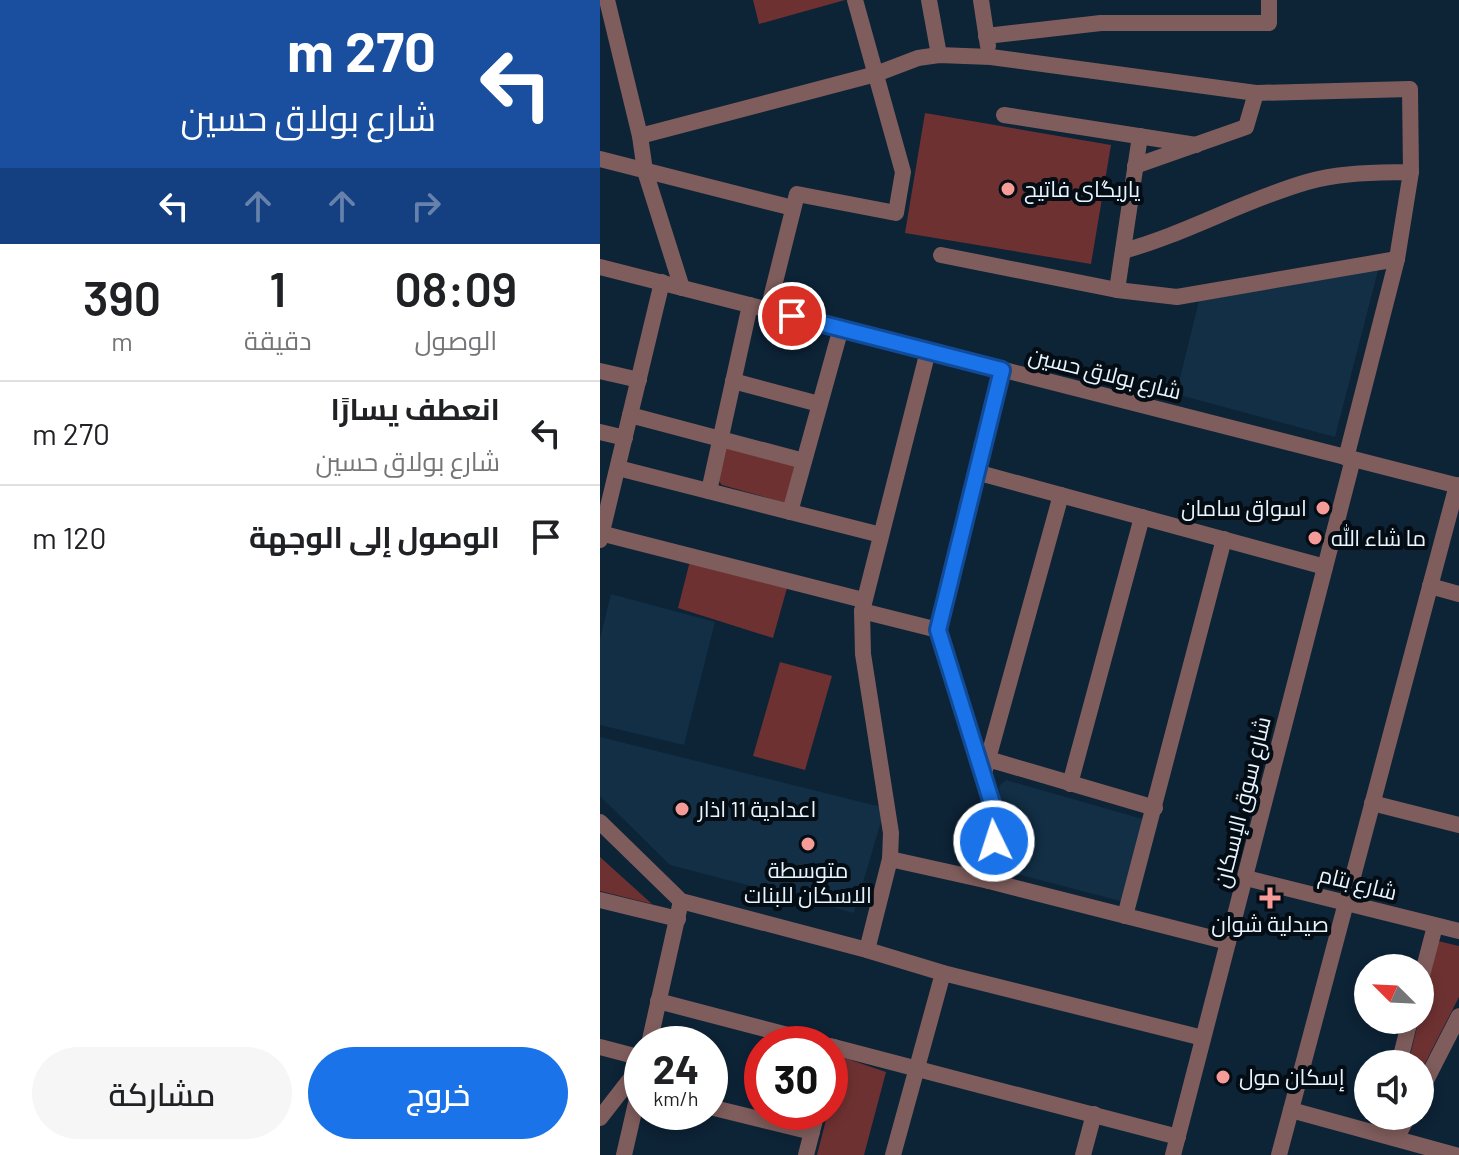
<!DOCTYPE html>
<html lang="ar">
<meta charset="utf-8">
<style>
body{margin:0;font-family:Barlow,Cairo,sans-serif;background:#f6f6f6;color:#202124;direction:rtl;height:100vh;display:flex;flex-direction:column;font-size:30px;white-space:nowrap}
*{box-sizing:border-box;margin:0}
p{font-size:26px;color:#757577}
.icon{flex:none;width:44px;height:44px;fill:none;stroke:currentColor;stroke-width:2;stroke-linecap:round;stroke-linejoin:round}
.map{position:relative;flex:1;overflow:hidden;direction:ltr}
.panel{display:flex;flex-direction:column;background:#fff;width:600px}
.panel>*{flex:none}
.top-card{background:#1a4fa0;color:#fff;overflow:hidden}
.needle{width:52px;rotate:294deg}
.controls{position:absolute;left:754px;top:954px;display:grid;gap:16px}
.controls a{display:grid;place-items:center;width:80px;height:80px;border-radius:50%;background:#fff;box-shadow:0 4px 12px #0003;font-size:40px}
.speed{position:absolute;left:24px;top:1026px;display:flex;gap:16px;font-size:40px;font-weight:700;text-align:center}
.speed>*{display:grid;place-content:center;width:104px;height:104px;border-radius:50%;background:#fff;box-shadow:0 4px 12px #0003;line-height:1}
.speed small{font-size:20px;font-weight:400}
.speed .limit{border:12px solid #d22;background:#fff;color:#111}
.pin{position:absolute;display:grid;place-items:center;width:68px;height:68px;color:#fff;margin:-34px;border:4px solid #fff;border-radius:50%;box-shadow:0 2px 8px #0007}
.me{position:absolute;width:88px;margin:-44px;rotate:356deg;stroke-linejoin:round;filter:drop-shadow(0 0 6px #0008)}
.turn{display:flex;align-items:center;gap:28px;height:168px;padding:0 32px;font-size:36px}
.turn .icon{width:104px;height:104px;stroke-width:2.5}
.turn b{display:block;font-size:56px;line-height:68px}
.lanes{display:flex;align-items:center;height:76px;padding:0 32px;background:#0003;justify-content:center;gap:40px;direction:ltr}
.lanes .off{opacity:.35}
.eta{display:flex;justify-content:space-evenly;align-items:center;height:136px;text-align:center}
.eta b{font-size:48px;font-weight:600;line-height:56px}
.primary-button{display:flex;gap:16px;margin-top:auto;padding:16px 32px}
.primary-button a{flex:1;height:92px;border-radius:48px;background:#1a73e8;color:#fff;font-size:32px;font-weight:600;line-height:92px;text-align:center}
.primary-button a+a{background:#f6f6f6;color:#202124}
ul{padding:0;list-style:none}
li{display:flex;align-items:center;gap:24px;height:104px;padding:0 32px;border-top:2px solid #e0e0e0}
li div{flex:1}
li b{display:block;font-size:30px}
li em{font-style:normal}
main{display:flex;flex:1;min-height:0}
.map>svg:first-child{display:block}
.built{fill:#122f46}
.green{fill:#6e3131}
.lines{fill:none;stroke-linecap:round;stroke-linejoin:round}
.minor{stroke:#7f5d5c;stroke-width:16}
.route-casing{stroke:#114b97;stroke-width:20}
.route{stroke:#1a73e8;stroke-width:14}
.poi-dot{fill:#f59b98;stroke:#040c14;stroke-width:3}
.labels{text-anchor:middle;stroke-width:8;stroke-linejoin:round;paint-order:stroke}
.poi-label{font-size:22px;fill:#e9f4fe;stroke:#040c14;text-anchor:start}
.street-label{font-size:22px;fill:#e9f4fe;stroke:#040c14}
</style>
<main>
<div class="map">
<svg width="859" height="1155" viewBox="0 0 859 1155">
<rect width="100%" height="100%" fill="#0d2336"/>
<g class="built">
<path d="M779,267L735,437L576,394L600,297Z"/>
<path d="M11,594L115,622L84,745L0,725V638Z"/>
<path d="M0,737L285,808L254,913L70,865L0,796Z"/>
<path d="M406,780L546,820L524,902L398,869L402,825L399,786Z"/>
</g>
<g class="green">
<path d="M153,0H245L159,24Z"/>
<path d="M325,113L511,145L491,264L305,233Z"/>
<path d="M124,447L195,466L186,503L122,485L116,478Z"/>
<path d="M90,561L187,588L173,638L78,608Z"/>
<path d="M180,662L232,676L205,770L153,756Z"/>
<path d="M0,857L52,904L0,891Z"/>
<path d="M838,941L859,946V997L820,1073V1064H808Z"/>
<path d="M242,1057L286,1072L264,1155H217Z"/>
</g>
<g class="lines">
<g class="minor">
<path d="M7,0L40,136L45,171L82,288"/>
<path d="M329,0L339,55"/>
<path d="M381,0L388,46"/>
<path d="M386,36L501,23H669V0"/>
<path d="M404,115L596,145"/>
<path d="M40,136L276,74L318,58L339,55L391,57L656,93L810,89L811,172L797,259L746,458"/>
<path d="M0,159L193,208"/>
<path d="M535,166L646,127L656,93"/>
<path d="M523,251C586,234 644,200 707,182C741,172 776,173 811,172"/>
<path d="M341,255L517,290L577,297L797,259"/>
<path d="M0,267L859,486"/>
<path d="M517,290L540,136"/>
<path d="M168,310L197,194L296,213L303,172L255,0"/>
<path d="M0,371L39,380"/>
<path d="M133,381L219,404"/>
<path d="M30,415L204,461"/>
<path d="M0,432L25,438"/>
<path d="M18,468L281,535"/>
<path d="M376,472L725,567"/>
<path d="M109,491L150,305"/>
<path d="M190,512L241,328"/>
<path d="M0,533L263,600"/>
<path d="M0,540L62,282"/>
<path d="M830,586L859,594"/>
<path d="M262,611L338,630"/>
<path d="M388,759L555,808"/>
<path d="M383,777L461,495"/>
<path d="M470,784L542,517"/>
<path d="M772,803L859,825"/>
<path d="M0,822L81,901L267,950L343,973L603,1038"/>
<path d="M290,859L389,881L628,942"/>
<path d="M646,878L859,931"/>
<path d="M389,881L395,813L338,630L402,370"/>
<path d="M0,900L78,919"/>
<path d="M525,916L624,539"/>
<path d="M267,950L290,859L291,833L263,654L262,611L328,351"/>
<path d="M820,983L835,926"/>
<path d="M58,1001L222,1044"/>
<path d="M49,1044L81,901"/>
<path d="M230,1046L578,1137"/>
<path d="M0,1047L42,1058"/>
<path d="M230,1064L234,1047"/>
<path d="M799,1064L810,1020"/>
<path d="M820,1092L859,1016"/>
<path d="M110,1107L212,1132"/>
<path d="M691,1110L855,1155"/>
<path d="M0,1118L42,1064"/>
<path d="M797,1137L808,1116"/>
<path d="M24,1155L42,1077"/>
<path d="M206,1155L217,1112"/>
<path d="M293,1155L343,973"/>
<path d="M483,1155L494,1114"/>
<path d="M573,1155L753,459"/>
<path d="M679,1155L857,485"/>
</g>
</g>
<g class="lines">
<defs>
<path id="route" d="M192,316L402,370L338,630L395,813L394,841"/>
</defs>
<use href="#route" class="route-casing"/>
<use href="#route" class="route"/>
</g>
<g class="poi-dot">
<circle cx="408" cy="189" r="8"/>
<circle cx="723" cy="508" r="8"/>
<circle cx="715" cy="538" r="8"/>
<circle cx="82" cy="809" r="8"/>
<circle cx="208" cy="844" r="8"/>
<path d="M666 886h8v8h8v8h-8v8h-8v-8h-8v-8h8z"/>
<circle cx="623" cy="1077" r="8"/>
</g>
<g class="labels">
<g class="poi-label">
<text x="424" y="197">یاریگای فاتیح</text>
<text x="707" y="516" text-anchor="end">اسواق سامان</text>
<text x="731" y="546">ما شاء الله</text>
<text x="98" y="817">اعدادية 11 اذار</text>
<text x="208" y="878" text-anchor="middle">متوسطة<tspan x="208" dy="25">الاسكان للبنات</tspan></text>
<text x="670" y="932" text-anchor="middle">صيدلية شوان</text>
<text x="639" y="1085">إسكان مول</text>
</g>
<g class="street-label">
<text transform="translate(505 373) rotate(14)" y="8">شارع بولاق حسين</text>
<text transform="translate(642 802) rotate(-76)" y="8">شارع سوق الإسكان</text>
<text transform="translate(758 883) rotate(14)" y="8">شارع بتام</text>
</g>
</g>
</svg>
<div class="controls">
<a><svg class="needle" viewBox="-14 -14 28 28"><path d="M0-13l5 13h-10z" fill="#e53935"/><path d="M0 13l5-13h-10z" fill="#757577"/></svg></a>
<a><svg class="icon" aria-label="sound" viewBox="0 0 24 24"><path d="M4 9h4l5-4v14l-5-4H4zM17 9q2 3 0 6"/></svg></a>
</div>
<div class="speed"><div>24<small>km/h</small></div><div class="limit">30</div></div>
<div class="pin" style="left:192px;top:316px;background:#d93025"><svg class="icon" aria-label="arrive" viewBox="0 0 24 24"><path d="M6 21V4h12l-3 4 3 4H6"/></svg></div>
<svg class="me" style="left:394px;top:841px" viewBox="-20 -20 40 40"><circle r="17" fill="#1a73e8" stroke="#fff" stroke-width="3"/><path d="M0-11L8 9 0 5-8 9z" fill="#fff"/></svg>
</div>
<section class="panel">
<div class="top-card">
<div class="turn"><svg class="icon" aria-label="left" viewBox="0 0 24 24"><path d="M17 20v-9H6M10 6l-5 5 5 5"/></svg><div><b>270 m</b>شارع بولاق حسين</div></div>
<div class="lanes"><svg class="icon" aria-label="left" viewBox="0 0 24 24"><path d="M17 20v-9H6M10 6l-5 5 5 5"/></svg><svg class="icon off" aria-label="ahead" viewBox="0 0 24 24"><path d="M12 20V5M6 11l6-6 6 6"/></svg><svg class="icon off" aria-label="ahead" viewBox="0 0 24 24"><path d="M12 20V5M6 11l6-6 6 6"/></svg><svg class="icon off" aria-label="right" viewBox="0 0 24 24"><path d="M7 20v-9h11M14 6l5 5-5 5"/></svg></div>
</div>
<div class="eta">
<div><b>08:09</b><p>الوصول</p></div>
<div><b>1</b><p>دقيقة</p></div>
<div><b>390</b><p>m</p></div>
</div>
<ul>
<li><svg class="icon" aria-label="left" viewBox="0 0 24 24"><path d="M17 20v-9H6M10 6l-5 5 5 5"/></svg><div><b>انعطف يسارًا</b><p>شارع بولاق حسين</p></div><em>270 m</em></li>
<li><svg class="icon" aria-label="arrive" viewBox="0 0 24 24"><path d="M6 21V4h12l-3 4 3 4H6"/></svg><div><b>الوصول إلى الوجهة</b></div><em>120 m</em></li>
</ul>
<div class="primary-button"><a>خروج</a><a>مشاركة</a></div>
</section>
</main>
